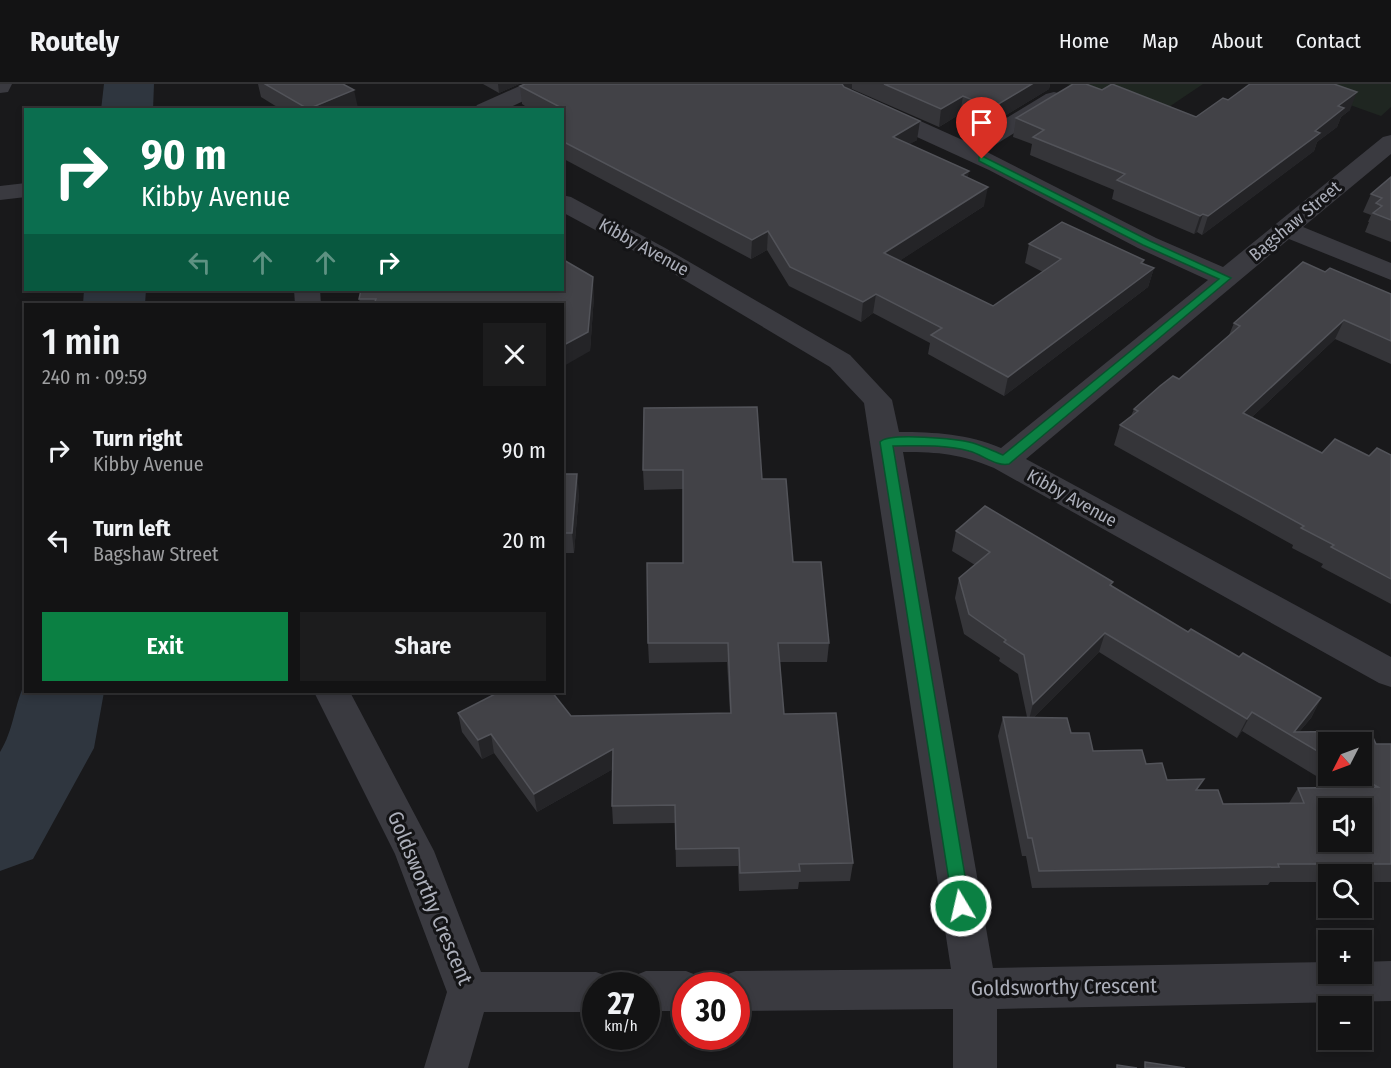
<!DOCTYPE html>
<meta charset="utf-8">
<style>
body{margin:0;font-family:"Fira Sans Condensed",sans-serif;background:#1c1c1d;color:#f1f3f6;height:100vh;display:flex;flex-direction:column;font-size:22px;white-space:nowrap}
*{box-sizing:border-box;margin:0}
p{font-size:20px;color:#9d9ea0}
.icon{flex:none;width:33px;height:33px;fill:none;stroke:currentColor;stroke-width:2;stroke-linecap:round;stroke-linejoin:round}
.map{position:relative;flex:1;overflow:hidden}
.side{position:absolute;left:24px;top:219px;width:540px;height:390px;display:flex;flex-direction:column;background:#131314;border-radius:0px;box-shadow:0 3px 9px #0003,0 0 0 2px #323234}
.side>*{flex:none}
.banner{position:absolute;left:24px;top:24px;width:540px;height:183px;border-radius:0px;box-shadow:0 3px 9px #0003,0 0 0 2px #323234;background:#0b6e4f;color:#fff;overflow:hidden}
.needle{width:39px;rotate:228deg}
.fabs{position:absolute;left:1318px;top:648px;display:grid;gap:12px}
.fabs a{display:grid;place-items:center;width:54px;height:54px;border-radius:0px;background:#131314;box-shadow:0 3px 9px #0003,0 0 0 2px #323234;font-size:30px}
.speed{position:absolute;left:582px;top:888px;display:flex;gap:12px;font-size:30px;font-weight:700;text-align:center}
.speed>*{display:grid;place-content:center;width:78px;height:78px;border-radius:50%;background:#131314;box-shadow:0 3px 9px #0003,0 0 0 2px #323234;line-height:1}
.speed small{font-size:15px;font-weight:400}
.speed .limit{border:9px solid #d22;background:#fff;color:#111}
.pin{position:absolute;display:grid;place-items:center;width:51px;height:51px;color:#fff;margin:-62px -26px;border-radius:50% 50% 50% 0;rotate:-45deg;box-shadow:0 0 6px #0007}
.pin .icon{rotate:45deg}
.me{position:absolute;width:66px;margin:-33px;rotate:351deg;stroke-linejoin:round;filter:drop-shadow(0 0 4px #0008)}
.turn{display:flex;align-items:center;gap:21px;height:126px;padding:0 18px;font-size:27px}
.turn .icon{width:78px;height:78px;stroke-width:2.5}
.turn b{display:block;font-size:42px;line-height:51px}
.lanes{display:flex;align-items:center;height:57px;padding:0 18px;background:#0003;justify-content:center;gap:30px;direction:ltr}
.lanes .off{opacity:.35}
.round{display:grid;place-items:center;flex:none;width:63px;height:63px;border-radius:0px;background:#1c1c1d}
.overview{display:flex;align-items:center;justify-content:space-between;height:102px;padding:0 18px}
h1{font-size:36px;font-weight:600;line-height:45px}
.primary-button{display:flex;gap:12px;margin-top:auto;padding:12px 18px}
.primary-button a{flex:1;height:69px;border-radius:0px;background:#0b8043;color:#fff;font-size:24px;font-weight:600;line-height:69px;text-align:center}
.primary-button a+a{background:#1c1c1d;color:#f1f3f6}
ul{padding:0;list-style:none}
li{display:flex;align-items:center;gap:18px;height:90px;padding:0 18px}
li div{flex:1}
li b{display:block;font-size:22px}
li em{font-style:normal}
header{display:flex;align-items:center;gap:36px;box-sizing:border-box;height:84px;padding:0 30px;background:#131314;border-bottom:2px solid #323234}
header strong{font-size:28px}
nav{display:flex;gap:33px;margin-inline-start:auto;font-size:21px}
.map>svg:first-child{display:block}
.green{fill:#1f2621}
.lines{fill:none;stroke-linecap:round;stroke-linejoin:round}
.river{fill:#2f363f;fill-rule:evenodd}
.street{fill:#3a3a40;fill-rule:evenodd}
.wall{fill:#353539;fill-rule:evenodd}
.shaded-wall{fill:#242427}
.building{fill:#424247;stroke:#525359;stroke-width:1.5;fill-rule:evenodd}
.route{fill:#0b8043;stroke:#07532c;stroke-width:1.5}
.labels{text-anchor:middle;stroke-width:6;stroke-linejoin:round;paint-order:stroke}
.street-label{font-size:18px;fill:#acafba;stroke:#141416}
.near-street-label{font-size:21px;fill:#acafba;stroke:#141416}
</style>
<header>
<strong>Routely</strong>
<nav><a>Home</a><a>Map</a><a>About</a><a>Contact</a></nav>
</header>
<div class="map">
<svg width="1391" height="984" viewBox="0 0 1391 984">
<rect width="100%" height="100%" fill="#19191b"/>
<g class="green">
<path d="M1067,0H1203L1154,33Z"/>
<path d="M1291,0H1391V23L1381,32Z"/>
</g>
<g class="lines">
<g class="river">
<path d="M104,0H154L153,26H101Z"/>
<path d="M84,206H146L145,220H83Z"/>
<path d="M26,597V608H104L94,664L33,775L0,787V668C14,646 14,620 26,597Z"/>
</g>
<g class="street">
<path d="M0,0H12L8,8L0,9Z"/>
<path d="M524,0H552L549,5L504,26H474L477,21Z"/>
<path d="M1054,8L1062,10L1065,15L1062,20L985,67L1156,154L1223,183L1383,53L1391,51V70L1303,143L1391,179V196L1289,155L1026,375L1391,573V603L1379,599L994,384C960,370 940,368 903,368L993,884L1329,878V890H1362V878L1391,877V917L997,925V984H953V925L736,927V902H717L721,893L736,887L951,885L864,319L830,283L649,175L562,128V111L571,113L667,165L850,271L892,316L899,348C935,348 968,350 1001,364L1208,196L1138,164L989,86L871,32L868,27L871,22L879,20L887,22L967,58L1046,10Z"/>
<path d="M26,99V113L0,116V102Z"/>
<path d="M294,206H320L321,220H295Z"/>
<path d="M314,608H350L434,767L481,888H596L611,894L615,902H596V928H484L468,984H424L447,908L395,770Z"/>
<path d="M646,887H686L701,893L705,902H686V927H646V902H627L631,893Z"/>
</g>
</g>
<g class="wall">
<path d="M258,0H343L358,24L355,26H282L261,13Z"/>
<path d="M483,0H519L499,9Z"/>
<path d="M525,0H1050L1049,5L988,42L960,30L939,43L852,5H849L917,56L909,60L968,94L984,122L899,177L993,222L1043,188L1025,179L1029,160L1144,176L1143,180L1154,184L1148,203L1004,312L928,270L930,259L873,229L861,238L789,202L767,166L751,175L562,74V26H531L522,20L520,2Z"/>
<path d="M1102,6L1196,33L1228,16L1350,26L1341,33L1337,43L1317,58L1314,67L1202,151L1197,148L1194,150L1112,115L1114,106L1030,71L1032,60L1013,53L1016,34Z"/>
<path d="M1391,93V158L1365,148L1369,138H1368L1371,131L1363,128L1371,110Z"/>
<path d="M1325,188L1391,210V280L1335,255L1252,333L1322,369L1369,372L1391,371V520L1321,483L1323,480L1292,464L1293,461L1114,361L1120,341L1131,332L1134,325L1179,295L1229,251L1234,239Z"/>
<path d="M594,212L590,267L562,220H360L359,215Z"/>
<path d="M644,324L762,395L793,478L829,559L827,578H780L784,630L853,779L850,797L799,798L798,805L739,807L738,782L676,783L675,739L613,740L612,722L613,685L537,728L494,669L482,675L462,648L458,629L571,632L730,629L727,578L649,579L648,559L683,479V405L644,406L643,386Z"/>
<path d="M562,390L579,409L574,469H562Z"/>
<path d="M956,447L1112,502L1188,548L1321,614L1311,634L1299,648L1376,660H1391V798H1362V790H1329V798H1270L1268,801L1032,804L1026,772H1022L998,652L1003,633H1027L1018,590L999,577L1000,574L964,550L955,514L959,494L975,481L952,467ZM1099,568L1237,654L1242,647L1336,704H1298L1289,719L1223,720L1199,706L1167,696L1146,680L1093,667L1071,649L1033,634ZM1329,658L1362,692H1329Z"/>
</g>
<g class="shaded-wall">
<path d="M498,0H519L499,9Z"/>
<path d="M839,0H852V5L842,7Z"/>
<path d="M1032,0H1050L1049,5L988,42L992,24Z"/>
<path d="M354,6L358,24L355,26H308Z"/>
<path d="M1357,8L1350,26L1341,33L1337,43L1317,58L1314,67L1202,151L1208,132L1315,47L1338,22Z"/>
<path d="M963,12L960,30L939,43L941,25Z"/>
<path d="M920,37L917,56L890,71L893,53Z"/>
<path d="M969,87L966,106L962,91Z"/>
<path d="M988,103L984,122L881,189L884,169Z"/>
<path d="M1203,130L1197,148L1194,150L1200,132Z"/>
<path d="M768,147L767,166L751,175L752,156Z"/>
<path d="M1144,176L1139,195L1154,184L1148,203L1004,312L1008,293Z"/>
<path d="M593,193L594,212L590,267L562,283V262Z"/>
<path d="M876,210L873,229L861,238L863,218Z"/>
<path d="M1344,236L1335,255L1236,348L1243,329Z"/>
<path d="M577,390L579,409L574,469L572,449Z"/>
<path d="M1105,549L1099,568L1028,639L1033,620Z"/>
<path d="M1321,614L1311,634L1294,654V648Z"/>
<path d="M1252,628L1242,647L1237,654L1247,635Z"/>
<path d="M491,650L494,669L482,675L478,656Z"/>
<path d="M613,665L615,684L537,728L534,710Z"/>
</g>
<g class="building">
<path d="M265,0H343L354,6L308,25Z"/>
<path d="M525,0H842L844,3L920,37L893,53L969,87L962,91L988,103L884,169L993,222L1061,175L1029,160L1062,138L1144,176L1141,179L1154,184L1008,293L931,251L942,244L876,210L863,218L790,183L768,147L752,156L562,57V26H550L558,22L520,2Z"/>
<path d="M884,0H1032L992,24L963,12L941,25Z"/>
<path d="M1073,0H1086L1102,6L1112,0L1196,33L1223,14L1228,16L1250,0H1334L1357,8L1338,22L1344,24L1315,47L1320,49L1208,132L1203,130L1200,132L1117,96L1125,90L1033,53L1044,46L1016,34Z"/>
<path d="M1391,93V136L1373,129L1382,122L1376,119L1382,114L1371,110Z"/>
<path d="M562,175L593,193L588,248L562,262V220H374L376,215H359L361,206H562Z"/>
<path d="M1303,178L1325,188L1330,184L1391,210V257L1344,236L1243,329L1322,369L1335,355L1369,372L1377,364L1391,371V495L1331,463L1334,461L1301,444L1304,442L1120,341L1138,327L1134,325L1160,302L1173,292L1179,295L1240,242L1234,239Z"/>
<path d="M757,323L762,395H786L793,478H821L829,559H778L784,630L836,629L853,779L799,780L800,787L740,789L739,764L676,765L675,721L612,722L613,665L534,710L491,650L478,656L458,629L499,608H552L571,632L731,629L728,559H648L647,479H683V386H643L644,324Z"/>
<path d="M562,390H577L572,449H562Z"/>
<path d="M985,422L1113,498L1110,501L1188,548L1191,545L1239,573L1243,569L1321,614L1294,648L1370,647L1376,660H1391V780H1278L1279,783L1039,787L1032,754H1028L1003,633L1067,634L1071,649H1089L1093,667L1142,666L1146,680L1162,679L1167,696L1204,695L1196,706H1218L1223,720L1304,719L1298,704L1378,703L1358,692H1362V658H1329V674L1252,628L1247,635L1105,549L1033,620L1024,571L1004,558L1006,556L969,530L959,494L990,468L956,447ZM1329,724H1362V758H1329Z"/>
<path d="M1145,978L1185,984H1145Z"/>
<path d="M1117,981L1137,984H1117Z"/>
</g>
<path class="route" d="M982,72L1150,157L1231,194L1009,380C996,383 982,370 969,367C945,360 918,362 893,362L970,822L967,827L961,829L955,827L953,822L880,358C889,348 958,355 973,359C983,362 993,367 1003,371L1219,195L1143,161L979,77V73Z"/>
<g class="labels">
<g class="street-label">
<text transform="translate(1295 137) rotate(-40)" y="6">Bagshaw Street</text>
<text transform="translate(644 163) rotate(29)" y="6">Kibby Avenue</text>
<text transform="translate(1072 414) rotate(29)" y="6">Kibby Avenue</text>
</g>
<g class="near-street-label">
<text transform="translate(430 814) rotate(67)" y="7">Goldsworthy Crescent</text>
<text transform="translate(1064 903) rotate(-1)" y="7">Goldsworthy Crescent</text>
</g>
</g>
</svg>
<div class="fabs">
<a><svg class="needle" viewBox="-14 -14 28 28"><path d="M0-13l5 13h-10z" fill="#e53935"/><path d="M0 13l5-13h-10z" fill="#9d9ea0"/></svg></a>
<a><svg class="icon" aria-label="sound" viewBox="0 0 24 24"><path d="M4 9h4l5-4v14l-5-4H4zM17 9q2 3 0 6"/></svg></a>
<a><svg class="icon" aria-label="search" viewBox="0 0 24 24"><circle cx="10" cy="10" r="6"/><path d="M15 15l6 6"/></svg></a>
<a>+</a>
<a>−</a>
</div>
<div class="speed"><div>27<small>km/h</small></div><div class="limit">30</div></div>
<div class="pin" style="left:982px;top:75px;background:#d93025"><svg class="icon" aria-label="arrive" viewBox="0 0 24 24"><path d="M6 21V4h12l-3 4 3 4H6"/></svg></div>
<svg class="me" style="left:961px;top:822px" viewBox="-20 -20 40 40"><circle r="17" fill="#0b8043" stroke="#fff" stroke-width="3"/><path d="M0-11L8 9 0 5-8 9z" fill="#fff"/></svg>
<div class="banner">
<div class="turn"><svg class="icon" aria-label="right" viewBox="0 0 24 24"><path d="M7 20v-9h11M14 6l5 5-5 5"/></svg><div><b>90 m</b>Kibby Avenue</div></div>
<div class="lanes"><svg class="icon off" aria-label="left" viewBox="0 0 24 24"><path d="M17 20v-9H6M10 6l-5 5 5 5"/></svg><svg class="icon off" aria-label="ahead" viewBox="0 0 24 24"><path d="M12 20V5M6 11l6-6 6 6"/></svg><svg class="icon off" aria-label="ahead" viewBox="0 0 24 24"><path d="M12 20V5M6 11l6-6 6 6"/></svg><svg class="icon" aria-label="right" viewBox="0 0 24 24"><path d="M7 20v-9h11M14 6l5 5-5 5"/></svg></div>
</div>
<section class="side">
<div class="overview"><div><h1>1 min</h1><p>240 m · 09:59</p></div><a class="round"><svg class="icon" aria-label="close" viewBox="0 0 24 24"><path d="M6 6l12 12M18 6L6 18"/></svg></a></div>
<ul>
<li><svg class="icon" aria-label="right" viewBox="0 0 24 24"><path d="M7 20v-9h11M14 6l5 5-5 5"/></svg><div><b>Turn right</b><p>Kibby Avenue</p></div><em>90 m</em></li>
<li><svg class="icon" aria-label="left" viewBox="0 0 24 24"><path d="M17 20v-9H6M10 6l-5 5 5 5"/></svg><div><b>Turn left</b><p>Bagshaw Street</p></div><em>20 m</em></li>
</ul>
<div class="primary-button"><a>Exit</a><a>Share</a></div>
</section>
</div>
